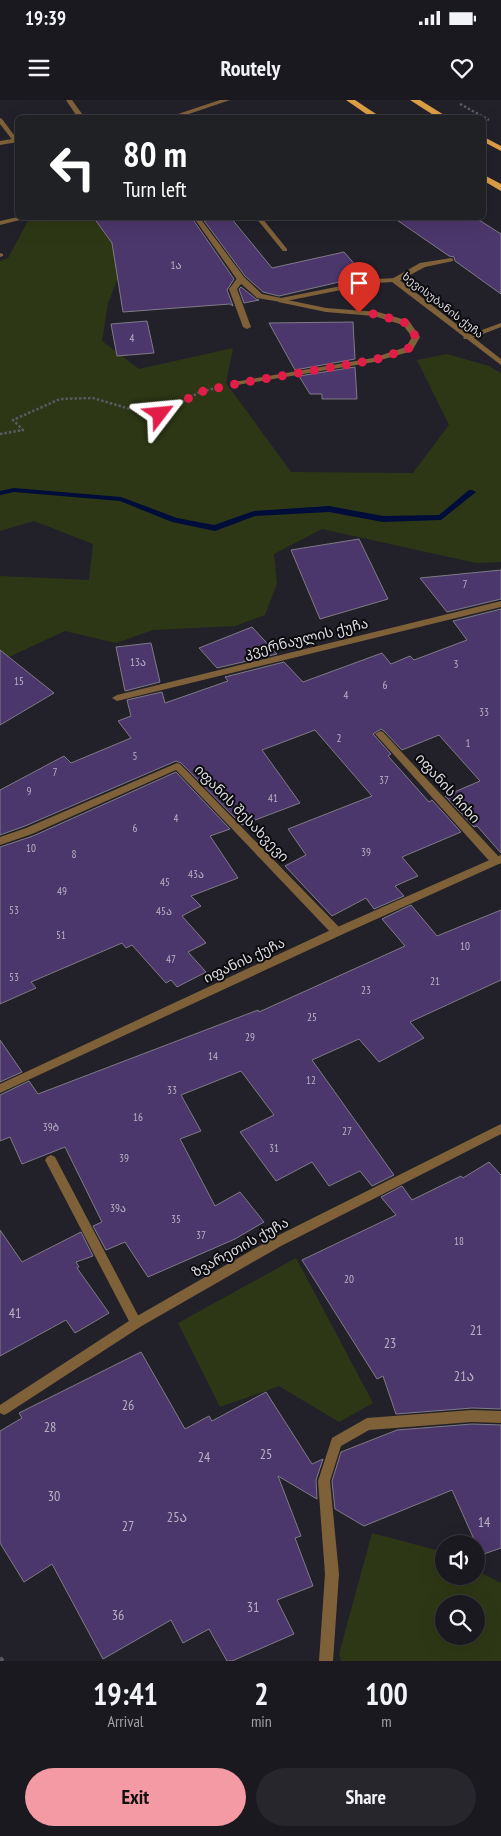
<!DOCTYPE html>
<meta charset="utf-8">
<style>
body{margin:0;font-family:"PT Sans Narrow","Noto Sans Georgian",sans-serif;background:#27262d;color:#f1f3f6;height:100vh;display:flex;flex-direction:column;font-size:19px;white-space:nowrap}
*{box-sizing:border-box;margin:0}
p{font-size:16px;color:#9fa0a5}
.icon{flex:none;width:28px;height:28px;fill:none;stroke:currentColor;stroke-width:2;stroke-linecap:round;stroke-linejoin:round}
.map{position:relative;height:1561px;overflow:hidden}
.side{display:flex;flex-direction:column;background:#1a1920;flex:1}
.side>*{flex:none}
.banner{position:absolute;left:15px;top:15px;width:471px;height:105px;border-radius:8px;box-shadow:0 5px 20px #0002,0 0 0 1px #38383e;background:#202124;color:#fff;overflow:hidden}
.controls{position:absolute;left:435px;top:1435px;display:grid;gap:10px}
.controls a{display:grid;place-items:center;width:50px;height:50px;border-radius:50%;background:#1a1920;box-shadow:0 5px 20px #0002,0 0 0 1px #38383e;font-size:25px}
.pin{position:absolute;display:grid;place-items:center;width:42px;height:42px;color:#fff;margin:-51px -21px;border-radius:50% 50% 50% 0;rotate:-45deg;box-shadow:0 0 5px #0007}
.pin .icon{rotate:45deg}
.me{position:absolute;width:55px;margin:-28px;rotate:61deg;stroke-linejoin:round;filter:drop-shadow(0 0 4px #0008)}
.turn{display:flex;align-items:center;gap:18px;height:105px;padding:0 25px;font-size:22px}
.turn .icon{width:65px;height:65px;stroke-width:2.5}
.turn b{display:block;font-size:35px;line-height:42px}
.eta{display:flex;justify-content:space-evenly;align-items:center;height:85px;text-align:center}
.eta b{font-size:30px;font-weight:600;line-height:35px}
.button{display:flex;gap:10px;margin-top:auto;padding:10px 25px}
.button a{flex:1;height:58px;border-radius:30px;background:#f49aa4;color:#111;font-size:20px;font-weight:600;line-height:58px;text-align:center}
.button a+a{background:#27262d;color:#f1f3f6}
.status{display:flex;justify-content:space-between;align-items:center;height:35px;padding:0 25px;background:#1a1920;direction:ltr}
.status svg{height:14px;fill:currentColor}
header{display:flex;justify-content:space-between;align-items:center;height:65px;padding:0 25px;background:#1a1920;font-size:22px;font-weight:600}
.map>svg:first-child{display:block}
.green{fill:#2e3715;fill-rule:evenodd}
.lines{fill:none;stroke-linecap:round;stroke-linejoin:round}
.stream{fill:#000c3a;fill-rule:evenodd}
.building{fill:#4c376c;stroke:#7e7b85}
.path-far1{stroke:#5b5a62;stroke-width:2.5;stroke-dasharray:2.5 2;stroke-linecap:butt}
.path{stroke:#5b5a62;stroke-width:4;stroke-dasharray:4.5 3;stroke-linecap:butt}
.service{fill:#7f6139;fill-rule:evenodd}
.minor{fill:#7f6139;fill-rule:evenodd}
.primary{fill:#dd9f45;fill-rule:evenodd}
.route{stroke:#e11d48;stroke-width:9;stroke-dasharray:0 16.2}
.labels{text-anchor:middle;stroke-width:4;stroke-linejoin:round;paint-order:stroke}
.number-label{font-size:11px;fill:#b8b2c4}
.far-street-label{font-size:11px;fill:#dcdbe1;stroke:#0c0c0f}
.street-label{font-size:14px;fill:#dcdbe1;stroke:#0c0c0f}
.near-number-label{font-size:14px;fill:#b8b2c4}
</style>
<div class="status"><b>19:39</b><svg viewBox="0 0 49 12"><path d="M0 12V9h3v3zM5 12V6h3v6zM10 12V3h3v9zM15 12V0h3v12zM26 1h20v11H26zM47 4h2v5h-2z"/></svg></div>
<header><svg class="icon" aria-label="menu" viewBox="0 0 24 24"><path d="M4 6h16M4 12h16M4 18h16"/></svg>Routely<svg class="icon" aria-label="heart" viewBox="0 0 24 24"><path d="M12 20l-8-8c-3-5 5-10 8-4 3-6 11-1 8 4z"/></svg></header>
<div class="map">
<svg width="501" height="1561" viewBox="0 0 501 1561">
<rect width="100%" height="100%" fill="#22212a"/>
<g class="green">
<path d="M37,118H93L129,150L108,203L102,241L139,269L233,248L226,283L291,372L413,373L449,325L417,260L447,254L489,266L501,273V462L476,463L322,429L274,454L277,483L265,515L235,526L153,530L116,543L65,531L0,561V476L89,480L93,444L34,421L0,431V161L8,158L29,119Z"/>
<path d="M296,1158L373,1303L339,1322L279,1286L220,1307L178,1223Z"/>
<path d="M372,1433L436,1450L444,1454V1476H476V1470L501,1483V1561H341L339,1554ZM444,1504H476V1536H444Z"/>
</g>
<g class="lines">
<path class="stream" d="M14,388L121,397L177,418L214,425L254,411L329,406L383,416L439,415L469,390H472L476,392L441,420L383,422L329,412L255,416L215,431L172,422L120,401L14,392L0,395V391Z"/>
</g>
<g class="building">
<path d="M94,118H192L234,179L227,190L233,206L230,204L123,212L112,143Z"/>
<path d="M202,118H231L272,168L344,152L365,176L279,196L263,192L245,176Z"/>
<path d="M394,118H476L501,134V194L455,161L454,157L449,156Z"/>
<path d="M241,187L256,199L259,200L244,203L239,189Z"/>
<path d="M147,221L154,253L117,256L111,224Z"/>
<path d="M353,222L355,259L295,270L269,223Z"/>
<path d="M355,267L357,299H322V294H310L299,276Z"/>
<path d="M359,439L388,499L320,519L291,450Z"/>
<path d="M501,470V499L447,512L420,478Z"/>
<path d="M501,509V753L477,726L474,727L445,696L480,681L439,635L402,650L384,631L381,629L373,634L391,654L388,656L429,702L432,700L461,732L402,757L418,776L395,786L404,796L374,809L366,798L332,816L285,766L306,755L288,729L372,696L315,630L262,650L300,703L242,725L181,663L176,661L25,726L0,735V690L64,656L71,663L131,638L118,621L131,616L127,600L162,592L165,603L228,581L225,577L284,562L303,582L382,553L391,564L410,556L414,560L467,540L453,521Z"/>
<path d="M252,527L277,554L217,568L199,548Z"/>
<path d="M151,543L160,582L125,591L116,547Z"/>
<path d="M0,550L54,593L0,625Z"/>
<path d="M176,672L230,729L210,736L238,778L191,796L201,806L182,816L206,843L188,852L206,872L177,887L171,880L166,883L132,845L126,848L122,843L31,882L36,888L0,904V747L33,736Z"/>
<path d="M411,805L437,836L501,810V880L410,922L424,938L379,962L359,939L312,960L394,1075L372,1086L360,1071L329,1086L312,1062L276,1081L240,1032L274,1015L241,971L181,995L201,1031L180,1039L215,1106L240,1092L264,1122L235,1139L148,1177L125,1142L106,1150L93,1126L102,1122L65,1047L22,1064L10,1037L0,1041V995L29,981L38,994L258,910L259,912L405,846L382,819Z"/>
<path d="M0,940L22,972L0,982Z"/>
<path d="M489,1062L501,1075V1309L472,1308L396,1314L383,1276L377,1279L302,1160L396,1115L381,1097L402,1086L412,1100L461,1076L463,1078Z"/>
<path d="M0,1130L22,1162L81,1132L93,1156L76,1162L79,1167L77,1168L109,1213L75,1233L66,1220L0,1256Z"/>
<path d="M141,1252L185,1329L209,1316L212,1321L266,1292L312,1364L323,1359L316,1380L317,1399L278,1376L301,1436L295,1438L313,1486L277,1500L294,1534L232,1561H227L209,1529L183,1543L171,1520L103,1559L52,1464L24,1482L0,1443V1331L22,1318L19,1313Z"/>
<path d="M472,1324L501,1325V1448L481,1455L452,1390L364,1426L335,1409L332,1381L341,1352L397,1330Z"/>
</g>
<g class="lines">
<g class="path-far1">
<path d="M460,4L489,20"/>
<path d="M0,334L23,330L13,320L60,299L93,298L130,309L160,314L200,292L220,287"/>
</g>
<path class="path" d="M0,1558L3,1561"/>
<g class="service">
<path d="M66,0H72L85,18H78Z"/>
<path d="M0,18L2,19L17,39V41H13L0,24Z"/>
<path d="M256,118H262L287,149V151H283Z"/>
<path d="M0,153L3,154V156L0,157Z"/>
<path d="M451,158L453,159V161L425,167L397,182L390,180L420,163Z"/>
<path d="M238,177L245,179L237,189L251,227L247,229L243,227L229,189Z"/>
<path d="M278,198L326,208L378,212L409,221L420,237L412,251L374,262L237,285V281H240L373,258L406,247L412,237L403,225L374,216L326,212L278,202Z"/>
<path d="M501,223V227L470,239H464L463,237Z"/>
<path d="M380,631L383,632L500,758L501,761L500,764H492L377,636L375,634Z"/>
<path d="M177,663L180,664L341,829L342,832L341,835H333L176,670L32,734L0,745V737L26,728Z"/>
<path d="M51,1055L55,1057L140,1219L142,1223L140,1227L136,1228L132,1227L45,1060L47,1057Z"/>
</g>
<g class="minor">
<path d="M220,0H230L177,18H166Z"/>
<path d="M18,38V42L0,45V41Z"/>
<path d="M18,117L28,118L0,125V121Z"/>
<path d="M194,118H200L244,177L262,194L281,198L376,179L397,178L501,259V265L392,182L376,183L281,202L257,198L238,181Z"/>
<path d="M501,501V507L117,601L112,598L117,595Z"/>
<path d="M501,755V763L341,835L0,993V984L333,829Z"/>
<path d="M501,1024V1034L281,1146L140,1227L8,1313L4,1315L0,1313V1305L132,1219L273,1138Z"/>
<path d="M472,1310L501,1311V1323L472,1322L369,1330L341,1346L330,1381L339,1474L333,1561H319L325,1474L318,1381L332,1338L367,1318Z"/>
</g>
<g class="primary">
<path d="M346,0H355L382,18H372Z"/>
<path d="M410,0H420L449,18H438Z"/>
<path d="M484,37L501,46V51L484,42Z"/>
<path d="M484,75L501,84V91L484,81Z"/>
</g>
</g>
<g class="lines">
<path class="route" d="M160,314L200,292L240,283L374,260L408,249L416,237L406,223L375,214L359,213"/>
</g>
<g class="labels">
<g class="number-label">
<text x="176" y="169">1ა</text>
<text x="132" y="242">4</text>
<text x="465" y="488">7</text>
<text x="138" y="566">13ა</text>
<text x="456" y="568">3</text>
<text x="19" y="585">15</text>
<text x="385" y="589">6</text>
<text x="346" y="599">4</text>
<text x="484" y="616">33</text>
<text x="339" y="642">2</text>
<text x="468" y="647">1</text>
<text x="135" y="660">5</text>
<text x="55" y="676">7</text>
<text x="384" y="684">37</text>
<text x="29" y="695">9</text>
<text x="273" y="702">41</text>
<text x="176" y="722">4</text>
<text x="135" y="732">6</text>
<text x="31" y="752">10</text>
<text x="366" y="756">39</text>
<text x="74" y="758">8</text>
<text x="196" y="778">43ა</text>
<text x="165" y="786">45</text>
<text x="62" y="795">49</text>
<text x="14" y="814">53</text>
<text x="164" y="815">45ა</text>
<text x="61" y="839">51</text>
<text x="465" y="850">10</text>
<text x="171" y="863">47</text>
<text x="14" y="881">53</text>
<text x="435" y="885">21</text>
<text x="366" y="894">23</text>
<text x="312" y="921">25</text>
<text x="250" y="941">29</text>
<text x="213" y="960">14</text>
<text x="311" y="984">12</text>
<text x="172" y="994">33</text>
<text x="138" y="1021">16</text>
<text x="51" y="1031">39ბ</text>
<text x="347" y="1035">27</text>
<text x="274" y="1052">31</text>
<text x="124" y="1062">39</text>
<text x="118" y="1112">39ა</text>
<text x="176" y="1123">35</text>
<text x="201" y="1139">37</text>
<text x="459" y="1145">18</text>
<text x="349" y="1183">20</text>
</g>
<g class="far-street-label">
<text transform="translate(443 205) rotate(38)" y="4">ხევისუბანის ქუჩა</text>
</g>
<g class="street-label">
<text transform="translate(306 538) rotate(-14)" y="5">კვერნაულის ქუჩა</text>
<text transform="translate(448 688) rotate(48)" y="5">იფანის ჩიხი</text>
<text transform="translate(242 713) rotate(46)" y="5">იფანის შესახვევი</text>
<text transform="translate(244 860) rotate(-25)" y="5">იფანის ქუჩა</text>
<text transform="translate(240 1147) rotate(-29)" y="5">ზვარეთის ქუჩა</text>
</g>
<g class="near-number-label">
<text x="15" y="1218">41</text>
<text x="476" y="1235">21</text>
<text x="390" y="1248">23</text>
<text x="464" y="1281">21ა</text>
<text x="128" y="1310">26</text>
<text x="50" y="1332">28</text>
<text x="266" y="1359">25</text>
<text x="204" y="1362">24</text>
<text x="54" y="1401">30</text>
<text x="177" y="1422">25ა</text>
<text x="484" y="1427">14</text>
<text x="128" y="1431">27</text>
<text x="253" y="1512">31</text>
<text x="118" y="1520">36</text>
</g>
</g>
</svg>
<div class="controls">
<a><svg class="icon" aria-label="sound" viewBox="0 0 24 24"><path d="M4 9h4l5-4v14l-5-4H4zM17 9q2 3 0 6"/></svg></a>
<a><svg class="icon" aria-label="search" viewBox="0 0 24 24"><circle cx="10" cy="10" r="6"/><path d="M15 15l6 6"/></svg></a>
</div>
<div class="pin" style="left:359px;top:213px;background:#d93025"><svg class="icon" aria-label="arrive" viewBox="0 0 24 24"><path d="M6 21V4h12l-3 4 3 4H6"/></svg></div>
<svg class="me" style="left:160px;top:314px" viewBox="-20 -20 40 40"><path d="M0-17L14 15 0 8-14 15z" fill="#e11d48" stroke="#fff" stroke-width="4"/></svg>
<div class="banner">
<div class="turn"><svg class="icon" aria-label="left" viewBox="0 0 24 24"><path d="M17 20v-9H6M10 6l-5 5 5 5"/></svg><div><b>80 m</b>Turn left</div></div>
</div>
</div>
<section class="side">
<div class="eta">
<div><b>19:41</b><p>Arrival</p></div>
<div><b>2</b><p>min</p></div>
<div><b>100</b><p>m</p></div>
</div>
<div class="button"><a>Exit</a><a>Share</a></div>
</section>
